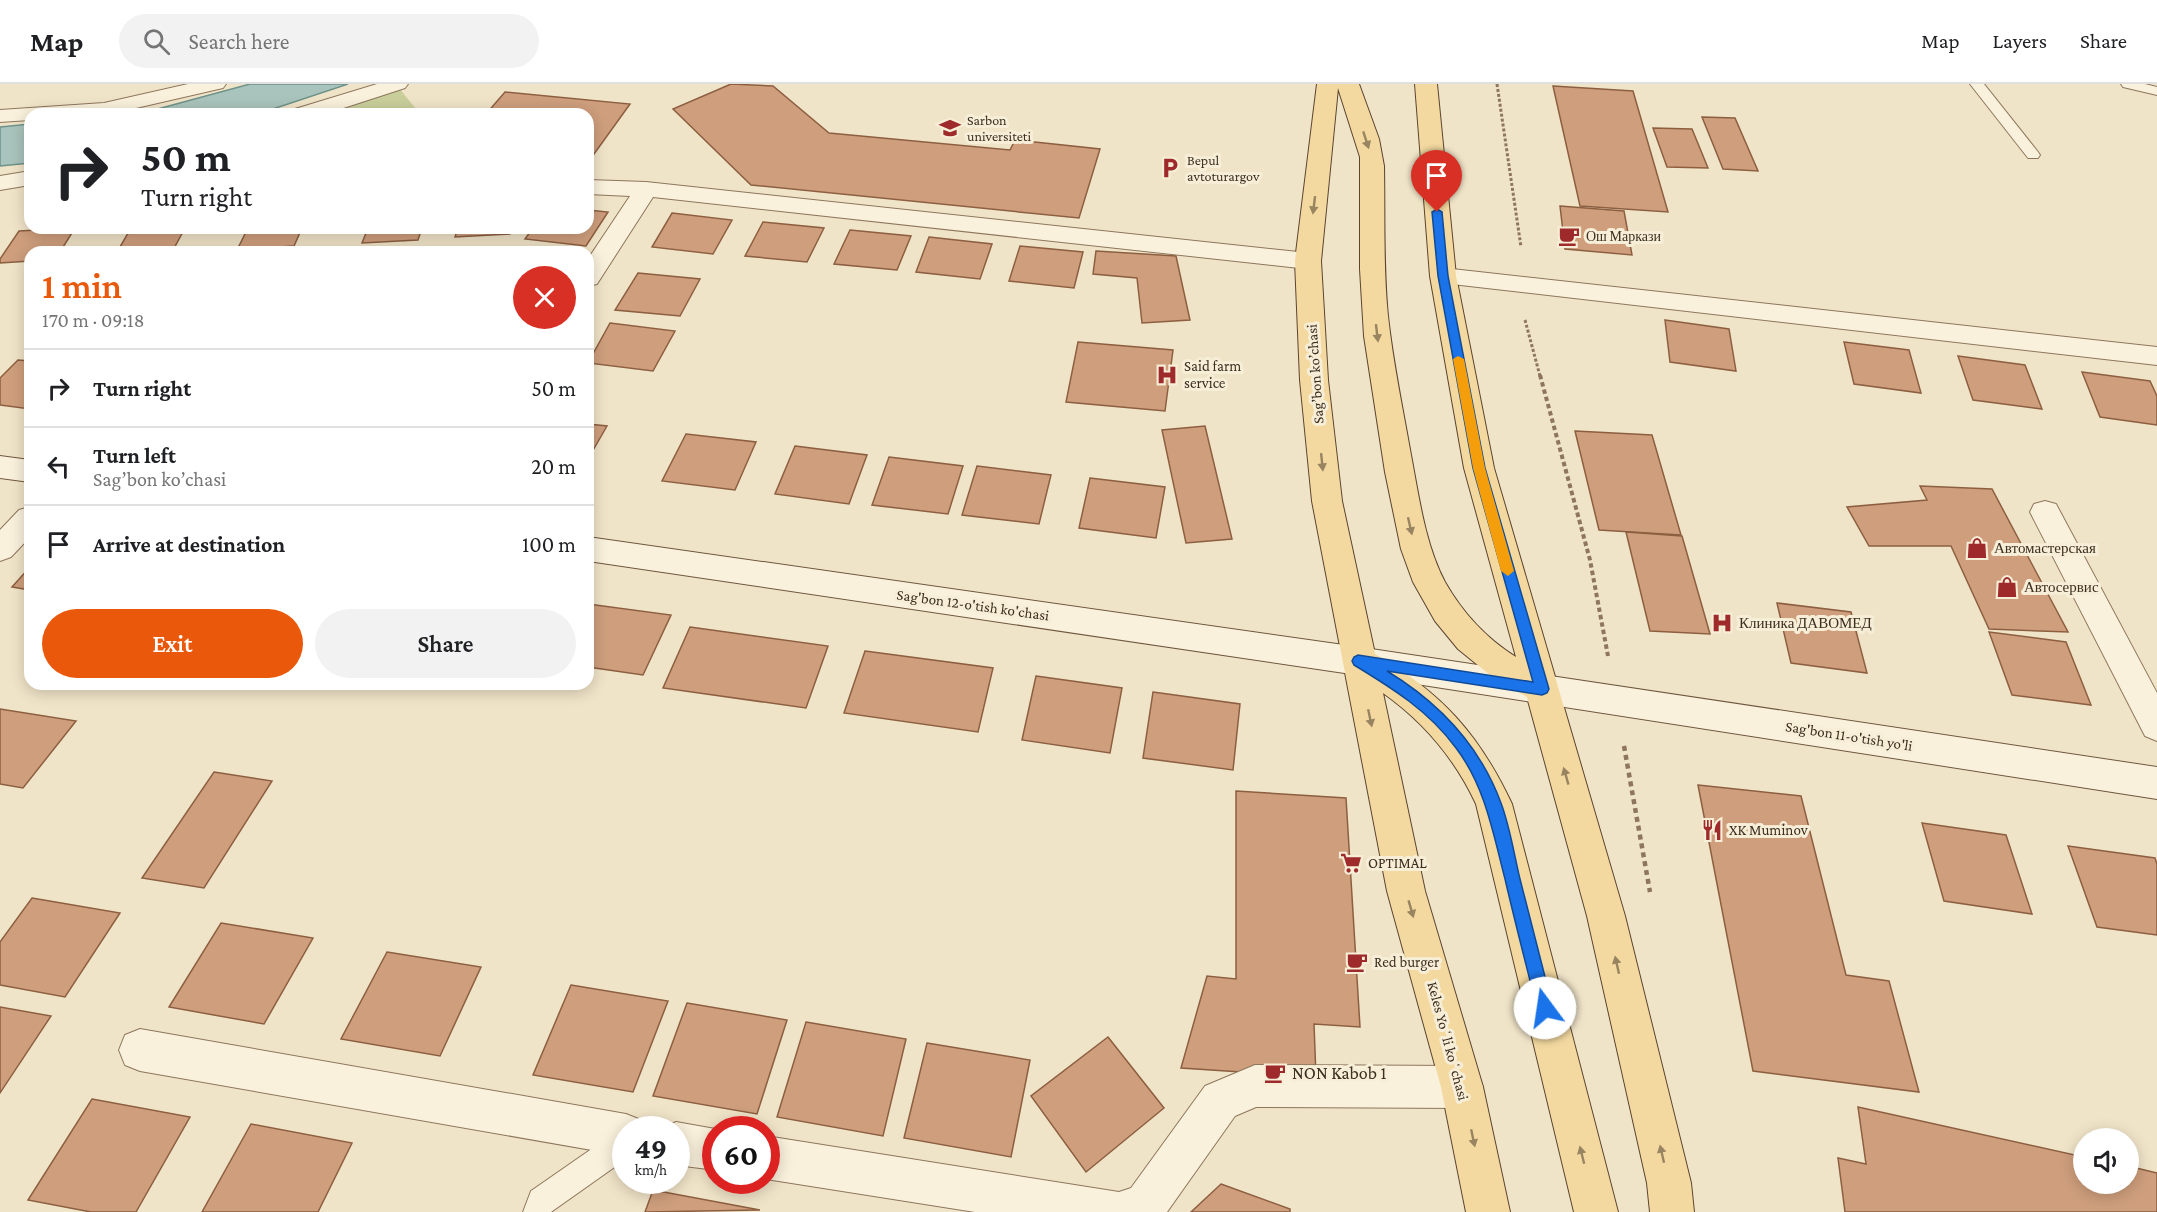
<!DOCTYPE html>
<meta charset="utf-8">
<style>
body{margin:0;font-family:"Crimson Pro",serif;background:#f2f2f2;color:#202124;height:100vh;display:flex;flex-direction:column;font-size:22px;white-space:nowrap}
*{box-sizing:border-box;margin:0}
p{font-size:20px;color:#757577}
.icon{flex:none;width:33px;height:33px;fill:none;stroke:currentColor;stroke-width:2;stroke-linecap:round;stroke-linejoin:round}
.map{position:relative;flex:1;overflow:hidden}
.details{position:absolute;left:24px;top:162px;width:570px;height:444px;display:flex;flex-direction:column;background:#fff;border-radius:18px;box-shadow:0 3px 15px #0003}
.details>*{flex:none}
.banner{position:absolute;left:24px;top:24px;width:570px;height:126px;border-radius:18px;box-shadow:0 3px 15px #0003;background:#fff;color:#202124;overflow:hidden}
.tools{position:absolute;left:2073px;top:1044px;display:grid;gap:12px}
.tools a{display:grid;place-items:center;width:66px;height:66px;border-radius:50%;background:#fff;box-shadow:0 3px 15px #0003;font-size:30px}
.speed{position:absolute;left:612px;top:1032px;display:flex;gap:12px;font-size:30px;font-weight:700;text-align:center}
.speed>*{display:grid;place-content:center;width:78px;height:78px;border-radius:50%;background:#fff;box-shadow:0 3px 15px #0003;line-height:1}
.speed small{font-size:15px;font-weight:400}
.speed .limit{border:9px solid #d22;background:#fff;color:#111}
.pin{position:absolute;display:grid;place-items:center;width:51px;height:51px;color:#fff;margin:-62px -26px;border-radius:50% 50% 50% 0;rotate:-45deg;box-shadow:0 0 6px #0007}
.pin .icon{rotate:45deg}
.me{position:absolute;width:66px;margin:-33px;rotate:346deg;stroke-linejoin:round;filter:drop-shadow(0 0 4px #0008)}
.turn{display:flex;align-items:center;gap:21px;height:126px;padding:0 18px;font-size:27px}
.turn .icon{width:78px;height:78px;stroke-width:2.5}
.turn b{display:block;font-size:42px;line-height:51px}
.round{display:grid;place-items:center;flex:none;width:63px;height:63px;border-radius:32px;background:#f2f2f2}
.head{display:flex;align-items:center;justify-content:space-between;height:102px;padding:0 18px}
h1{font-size:36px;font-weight:600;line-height:45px;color:#ea580c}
.action{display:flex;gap:12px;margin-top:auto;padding:12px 18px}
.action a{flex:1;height:69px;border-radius:36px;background:#ea580c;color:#fff;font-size:24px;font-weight:600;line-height:69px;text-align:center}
.action a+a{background:#f2f2f2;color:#202124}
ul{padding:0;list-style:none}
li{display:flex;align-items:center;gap:18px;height:78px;padding:0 18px;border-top:2px solid #e0e0e0}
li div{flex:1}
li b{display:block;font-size:22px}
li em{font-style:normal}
header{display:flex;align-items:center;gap:36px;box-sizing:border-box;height:84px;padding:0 30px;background:#fff;border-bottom:2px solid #e0e0e0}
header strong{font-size:28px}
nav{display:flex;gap:33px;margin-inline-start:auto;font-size:21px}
.search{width:420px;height:54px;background:#f2f2f2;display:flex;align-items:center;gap:15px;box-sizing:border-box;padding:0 21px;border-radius:33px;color:#757577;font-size:22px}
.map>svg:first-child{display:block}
.green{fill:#c9cf9b}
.water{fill:#a9c4bc;stroke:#6f938a;stroke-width:1.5}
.building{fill:#cf9f7d;stroke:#8d5f41;stroke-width:1.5}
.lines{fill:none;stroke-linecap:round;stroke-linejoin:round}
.service-casing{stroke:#8d765c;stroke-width:2}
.pedestrian-casing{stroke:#8d765c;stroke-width:2}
.minor-casing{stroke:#8d765c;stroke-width:2}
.secondary-casing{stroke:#6f573f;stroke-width:2}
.primary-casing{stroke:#5b4430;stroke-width:2}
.path-far2{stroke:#8d765c;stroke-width:3;stroke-dasharray:3 2;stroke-linecap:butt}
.path-far1{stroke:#8d765c;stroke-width:4;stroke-dasharray:4.5 3;stroke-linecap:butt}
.path{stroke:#8d765c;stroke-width:4.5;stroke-dasharray:5 4;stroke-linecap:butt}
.service{fill:#faf1dc;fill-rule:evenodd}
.pedestrian{fill:#faf1dc;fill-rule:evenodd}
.minor{fill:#faf1dc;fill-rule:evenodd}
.secondary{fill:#faf1dc;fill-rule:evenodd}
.primary{fill:#f3d9a0;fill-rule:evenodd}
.oneway{fill:#988460}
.route{fill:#1a73e8;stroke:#114b97;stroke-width:1.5}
.slow{fill:#f59e0b}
.labels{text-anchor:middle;stroke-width:6;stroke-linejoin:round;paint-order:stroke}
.far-poi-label{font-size:14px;fill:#3d2e20;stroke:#f7eed8;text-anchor:start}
.poi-label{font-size:15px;fill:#3d2e20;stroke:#f7eed8;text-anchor:start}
.street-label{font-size:15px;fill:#3d2e20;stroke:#f7eed8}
.near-poi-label{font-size:18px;fill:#3d2e20;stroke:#f7eed8;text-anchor:start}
</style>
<header>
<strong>Map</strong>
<div class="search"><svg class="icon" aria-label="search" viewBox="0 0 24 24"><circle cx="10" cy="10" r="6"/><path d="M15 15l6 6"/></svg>Search here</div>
<nav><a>Map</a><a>Layers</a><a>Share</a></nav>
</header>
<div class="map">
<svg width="2157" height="1128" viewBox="0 0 2157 1128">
<rect width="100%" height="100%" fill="#f0e4c8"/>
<path class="green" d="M399,4L420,30H318Z"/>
<g class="water">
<path d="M250,0H348L258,30H127L154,26Z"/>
<path d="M30,40V79L0,82V43Z"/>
</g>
<g class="building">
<path d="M731,0L773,2L829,49L1010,66L1015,56L1100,65L1079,134L751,101L673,25Z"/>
<path d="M1553,2L1633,7L1668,128L1580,122Z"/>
<path d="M505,8L630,20L589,77L588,30H486Z"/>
<path d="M1702,33L1735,34L1758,87L1723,85Z"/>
<path d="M1653,44L1692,45L1708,84L1667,83Z"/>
<path d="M1560,122L1624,127L1632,171L1565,165Z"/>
<path d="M588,126L608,128L586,162L525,155L533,144H588Z"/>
<path d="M672,129L732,136L713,170L652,163Z"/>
<path d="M763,138L824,144L807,178L745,172Z"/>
<path d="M75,144L60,168H30V177L0,179V175L19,147Z"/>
<path d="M131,144H185L172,168H117Z"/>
<path d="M248,144H302L294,162L237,166Z"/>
<path d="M368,144H422L418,156L362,159Z"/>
<path d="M458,144H511L510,150L455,153Z"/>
<path d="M850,146L911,152L897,186L834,180Z"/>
<path d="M929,153L992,160L980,195L916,188Z"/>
<path d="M1020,162L1083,168L1074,204L1009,197Z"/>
<path d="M1096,167L1176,172L1190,236L1142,239L1137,194L1093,190Z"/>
<path d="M638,189L700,195L680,232L615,226Z"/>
<path d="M1665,236L1729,245L1736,287L1670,278Z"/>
<path d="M610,239L675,247L653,287L588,279Z"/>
<path d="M1078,258L1173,266L1165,327L1066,318Z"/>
<path d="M1844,258L1909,266L1921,309L1854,300Z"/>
<path d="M1958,272L2025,281L2042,325L1973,316Z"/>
<path d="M18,276L30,277V325L0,321V294Z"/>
<path d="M2082,288L2150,297L2157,312V341L2100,333Z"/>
<path d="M588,340L607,342L588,375Z"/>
<path d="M1205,342L1232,455L1186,459L1162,346Z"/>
<path d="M1575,347L1652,351L1681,451L1599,446Z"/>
<path d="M686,350L756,358L735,406L662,397Z"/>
<path d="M795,362L867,371L849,420L775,410Z"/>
<path d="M889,373L963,382L948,430L872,421Z"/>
<path d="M977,382L1051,391L1039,440L962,431Z"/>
<path d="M1090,394L1165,403L1156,454L1079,444Z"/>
<path d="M1920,402L1992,405L2068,548L1989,545L1951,462H1869L1847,423L1927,416Z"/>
<path d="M1626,448L1682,452L1710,550L1650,547Z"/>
<path d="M30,483V506L12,503Z"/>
<path d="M1777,519L1851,528L1867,589L1791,579Z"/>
<path d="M588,520L671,531L643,591L588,583Z"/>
<path d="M690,543L828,562L806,624L663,604Z"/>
<path d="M1989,548L2066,558L2091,621L2012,611Z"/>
<path d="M865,567L993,584L978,648L844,629Z"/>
<path d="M1036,592L1122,604L1110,669L1022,656Z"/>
<path d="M1153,608L1240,620L1233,686L1143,674Z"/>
<path d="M0,625L76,637L23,704L0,700Z"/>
<path d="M214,688L272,697L204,804L142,794Z"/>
<path d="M1698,701L1801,712L1846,891L1889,897L1919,1008L1753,987Z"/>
<path d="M1236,707L1346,714L1360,943L1314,940L1316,993L1181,984L1207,892L1236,895Z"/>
<path d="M1922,739L2006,751L2032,830L1944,817Z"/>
<path d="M2068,762L2155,774L2157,780V851L2097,843Z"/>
<path d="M32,814L120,829L65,913L0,901V858Z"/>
<path d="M221,839L313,854L264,940L169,923Z"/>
<path d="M387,868L481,883L440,972L341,955Z"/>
<path d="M571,901L668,917L633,1008L533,991Z"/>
<path d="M687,919L787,936L757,1030L653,1012Z"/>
<path d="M0,923L51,932L0,1009Z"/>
<path d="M806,938L906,955L883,1052L777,1033Z"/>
<path d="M1108,953L1164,1024L1086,1088L1031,1012Z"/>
<path d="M927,959L1030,976L1011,1073L904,1054Z"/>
<path d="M92,1015L190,1033L136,1128H91L28,1116Z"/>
<path d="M1858,1023L2084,1073V1100H2128V1082L2157,1089V1128H1845L1838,1074L1866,1080Z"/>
<path d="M251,1040L352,1059L318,1128H202Z"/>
<path d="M1221,1100L1290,1125V1128H1191Z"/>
<path d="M653,1106L760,1126L645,1128Z"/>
</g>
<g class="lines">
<defs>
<g id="service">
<path d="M1970,0H1984L2038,68L2040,71L2038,74H2028Z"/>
<path d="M2121,0H2145L2157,3V11L2123,3Z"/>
<path d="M626,1044L629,1046H626V1075L551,1128H523L531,1107L616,1048Z"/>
</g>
<g id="pedestrian">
<path d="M188,0H226L223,4L110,30H30V36L0,38V26L104,19Z"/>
<path d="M377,0H408L405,4L325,30H292L295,25Z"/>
<path d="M30,87V101L0,106V92Z"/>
</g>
<g id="minor">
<path d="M588,96L646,98L1308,169L1317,171L1321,177L1317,183L1308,185L653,113L597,200L588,202V175L630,112L588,110Z"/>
<path d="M1443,184L2157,263V281L1434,198L1430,192L1434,186Z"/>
<path d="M2045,417L2056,420L2157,609V657L2145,652L2030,428L2034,420Z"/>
<path d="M30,423V453L11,473L0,477V446L19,426Z"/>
<path d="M140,945L626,1030L641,1036L645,1046H626V1072L140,987L125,981L119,966L125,951Z"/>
<path d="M1255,981L1462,982L1477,988L1483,1003L1477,1018L1462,1024L1256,1023L1235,1032L1167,1128H975L766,1095V1052L1119,1108L1131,1104L1205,1002Z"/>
<path d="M676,1038L721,1046H716V1086L676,1081V1046H660Z"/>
</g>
<g id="secondary">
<path d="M0,372L30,376V398L0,394Z"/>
<path d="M588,453L1358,563L2157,683V715L1358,591L588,477Z"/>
</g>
<path id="primary" d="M1317,0H1359L1379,55L1384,82C1385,132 1383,182 1388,232C1393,279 1403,325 1411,371C1419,413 1425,460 1445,498C1462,528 1487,555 1516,573L1464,384L1430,192L1415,0H1437L1456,192L1494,384L1625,832L1691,1099L1694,1128H1650L1647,1099L1587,832L1527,613L1490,591L1458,565L1435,537L1413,498L1401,465L1385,388L1364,252L1360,185V73L1338,4L1321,177L1328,296L1342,417L1375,570C1442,609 1479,650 1512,720L1618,1128H1574L1476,720C1455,675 1424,638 1383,609L1425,807L1483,1003L1510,1128H1466L1441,1003L1387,807L1312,417L1300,296L1295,177Z"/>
</defs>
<use href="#service" class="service-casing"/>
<use href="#pedestrian" class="pedestrian-casing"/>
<use href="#minor" class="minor-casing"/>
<use href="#secondary" class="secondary-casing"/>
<use href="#primary" class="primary-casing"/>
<g class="path-far2">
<path d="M1497,0L1521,163"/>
<path d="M1525,236L1540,292"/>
</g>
<path class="path-far1" d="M1540,291L1590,476L1608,572"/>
<path class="path" d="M1624,662L1650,808"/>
<use href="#service" class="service"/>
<use href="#pedestrian" class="pedestrian"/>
<use href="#minor" class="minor"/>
<use href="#secondary" class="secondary"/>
<use href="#primary" class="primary"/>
</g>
<defs><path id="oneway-solid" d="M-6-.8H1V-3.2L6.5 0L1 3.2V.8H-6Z" transform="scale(1.5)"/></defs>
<g class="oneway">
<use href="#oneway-solid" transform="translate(1366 56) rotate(72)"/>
<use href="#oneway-solid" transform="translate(1314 121) rotate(97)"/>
<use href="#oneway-solid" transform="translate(1377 249) rotate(83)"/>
<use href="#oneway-solid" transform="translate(1322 378) rotate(84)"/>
<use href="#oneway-solid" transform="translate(1410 442) rotate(77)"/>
<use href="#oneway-solid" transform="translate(1370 634) rotate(78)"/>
<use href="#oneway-solid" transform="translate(1566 692) rotate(-106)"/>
<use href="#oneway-solid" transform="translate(1411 825) rotate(74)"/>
<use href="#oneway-solid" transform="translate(1617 881) rotate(-103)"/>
<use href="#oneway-solid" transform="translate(1473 1054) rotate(78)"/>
<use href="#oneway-solid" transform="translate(1662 1070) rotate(-103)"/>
<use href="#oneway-solid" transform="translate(1582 1071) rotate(-104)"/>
</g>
<path class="route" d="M1437,125L1442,128L1448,192L1485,384L1549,605L1547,609L1542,611L1387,587C1438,618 1480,662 1501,719C1510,743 1514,770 1520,795C1531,838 1542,881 1553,924L1551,930L1545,932L1539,930L1537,924C1526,881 1515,838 1505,795C1493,749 1485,702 1456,664C1429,627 1392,604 1354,581L1352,577L1354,573L1358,571L1533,598L1473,384L1438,192L1432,128Z"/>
<path class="slow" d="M1458,272L1464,275L1485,384L1514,487L1508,492L1501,487L1473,384L1453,275Z"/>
<defs>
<symbol id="university-bare" viewBox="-9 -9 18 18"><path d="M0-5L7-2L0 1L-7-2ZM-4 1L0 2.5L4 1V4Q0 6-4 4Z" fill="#9e2a2b" stroke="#f7eed8" stroke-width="2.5" paint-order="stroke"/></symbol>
<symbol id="parking-bare" viewBox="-9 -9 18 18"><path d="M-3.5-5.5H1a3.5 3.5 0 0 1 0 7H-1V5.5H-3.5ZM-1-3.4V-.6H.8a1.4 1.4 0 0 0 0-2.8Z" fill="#9e2a2b" stroke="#f7eed8" stroke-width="2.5" paint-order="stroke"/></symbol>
<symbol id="cafe-bare" viewBox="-9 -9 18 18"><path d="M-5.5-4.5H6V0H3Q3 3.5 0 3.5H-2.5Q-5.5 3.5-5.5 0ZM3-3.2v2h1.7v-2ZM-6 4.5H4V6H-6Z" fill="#9e2a2b" stroke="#f7eed8" stroke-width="2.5" paint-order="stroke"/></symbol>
<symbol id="hospital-bare" viewBox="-9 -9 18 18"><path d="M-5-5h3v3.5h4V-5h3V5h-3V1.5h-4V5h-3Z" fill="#9e2a2b" stroke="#f7eed8" stroke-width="2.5" paint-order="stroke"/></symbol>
<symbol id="shop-bare" viewBox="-9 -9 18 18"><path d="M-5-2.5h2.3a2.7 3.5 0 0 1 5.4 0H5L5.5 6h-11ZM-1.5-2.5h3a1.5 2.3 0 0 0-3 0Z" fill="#9e2a2b" stroke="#f7eed8" stroke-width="2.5" paint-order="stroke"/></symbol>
<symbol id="restaurant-bare" viewBox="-9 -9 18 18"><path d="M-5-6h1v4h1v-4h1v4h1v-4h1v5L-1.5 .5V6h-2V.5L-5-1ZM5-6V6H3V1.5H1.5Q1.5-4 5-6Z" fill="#9e2a2b" stroke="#f7eed8" stroke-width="2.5" paint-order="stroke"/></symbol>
<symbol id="supermarket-bare" viewBox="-9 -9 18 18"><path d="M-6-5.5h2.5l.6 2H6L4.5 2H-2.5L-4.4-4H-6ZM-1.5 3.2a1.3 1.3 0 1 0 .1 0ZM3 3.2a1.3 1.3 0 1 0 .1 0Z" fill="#9e2a2b" stroke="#f7eed8" stroke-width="2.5" paint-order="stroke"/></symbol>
</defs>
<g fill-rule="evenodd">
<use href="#university-bare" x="935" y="29" width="30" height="30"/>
<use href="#parking-bare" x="1155" y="69" width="30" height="30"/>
<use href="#cafe-bare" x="1554" y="137" width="30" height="30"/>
<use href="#hospital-bare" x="1152" y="276" width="30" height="30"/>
<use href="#shop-bare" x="1962" y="449" width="30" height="30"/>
<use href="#shop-bare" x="1992" y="488" width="30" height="30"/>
<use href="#hospital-bare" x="1707" y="524" width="30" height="30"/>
<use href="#restaurant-bare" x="1697" y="731" width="30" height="30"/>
<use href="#supermarket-bare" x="1336" y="764" width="30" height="30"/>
<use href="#cafe-bare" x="1342" y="863" width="30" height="30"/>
<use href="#cafe-bare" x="1260" y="974" width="30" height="30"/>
</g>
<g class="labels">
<g class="far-poi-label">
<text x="967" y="41">Sarbon<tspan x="967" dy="16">universiteti</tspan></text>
<text x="1187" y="81">Bepul<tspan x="1187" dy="16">avtoturargov</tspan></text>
<text x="1586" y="157">Ош Маркази</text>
</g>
<g class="poi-label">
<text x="1184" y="287">Said farm<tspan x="1184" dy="17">service</tspan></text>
<text x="1994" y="469">Автомастерская</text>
<text x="2024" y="508">Автосервис</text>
<text x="1739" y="544">Клиника ДАВОМЕД</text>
<text x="1729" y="751">XK Muminov</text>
<text x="1368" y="784">OPTIMAL</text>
<text x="1374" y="883">Red burger</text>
</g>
<g class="street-label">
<text transform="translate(1315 290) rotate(-94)" y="5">Sag’bon ko’chasi</text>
<text transform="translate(973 521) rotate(8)" y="5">Sag'bon 12-o'tish ko'chasi</text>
<text transform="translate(1849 652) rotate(9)" y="5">Sag'bon 11-o'tish yo'li</text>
<text transform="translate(1448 957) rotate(75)" y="5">Keles Yoʻli koʻchasi</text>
</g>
<g class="near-poi-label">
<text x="1292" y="995">NON Kabob 1</text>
</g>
</g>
</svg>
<div class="tools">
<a><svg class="icon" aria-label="sound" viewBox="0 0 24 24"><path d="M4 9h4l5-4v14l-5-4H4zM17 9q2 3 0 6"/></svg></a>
</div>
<div class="speed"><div>49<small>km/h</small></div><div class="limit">60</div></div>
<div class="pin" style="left:1437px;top:128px;background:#d93025"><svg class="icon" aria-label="arrive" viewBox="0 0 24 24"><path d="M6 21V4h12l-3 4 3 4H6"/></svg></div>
<svg class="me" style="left:1545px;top:924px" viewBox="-20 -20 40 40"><circle r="19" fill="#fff"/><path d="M0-13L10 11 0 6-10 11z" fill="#1a73e8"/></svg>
<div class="banner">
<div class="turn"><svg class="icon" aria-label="right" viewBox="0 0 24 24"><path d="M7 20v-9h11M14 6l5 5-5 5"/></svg><div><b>50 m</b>Turn right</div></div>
</div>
<section class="details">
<div class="head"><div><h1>1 min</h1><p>170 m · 09:18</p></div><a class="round" style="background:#d93025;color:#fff"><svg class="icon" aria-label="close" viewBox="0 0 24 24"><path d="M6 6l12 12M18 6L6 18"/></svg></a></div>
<ul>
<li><svg class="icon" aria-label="right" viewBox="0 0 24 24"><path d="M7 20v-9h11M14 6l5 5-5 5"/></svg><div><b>Turn right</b></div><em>50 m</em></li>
<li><svg class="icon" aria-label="left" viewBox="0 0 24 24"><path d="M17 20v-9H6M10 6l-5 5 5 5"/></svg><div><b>Turn left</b><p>Sag’bon ko’chasi</p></div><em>20 m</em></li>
<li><svg class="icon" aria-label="arrive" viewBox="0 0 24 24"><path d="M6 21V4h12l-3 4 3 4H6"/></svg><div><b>Arrive at destination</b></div><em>100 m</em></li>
</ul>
<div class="action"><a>Exit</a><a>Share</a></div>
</section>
</div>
